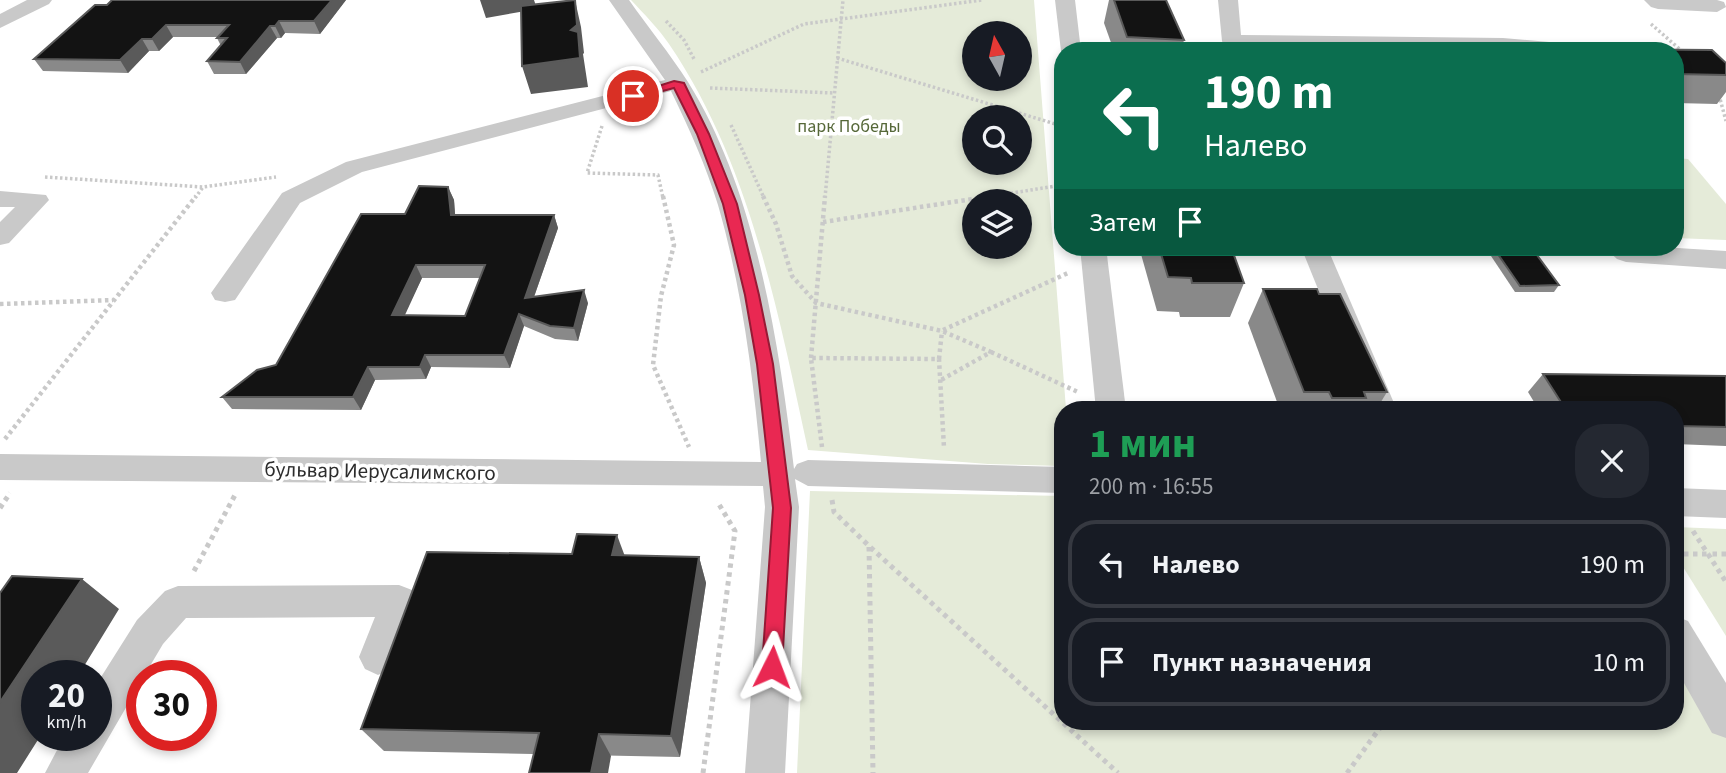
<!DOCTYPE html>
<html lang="ru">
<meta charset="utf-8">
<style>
body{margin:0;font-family:"Source Sans 3",sans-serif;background:#242831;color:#f1f3f6;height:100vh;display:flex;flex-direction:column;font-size:26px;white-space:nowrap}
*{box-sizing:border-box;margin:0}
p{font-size:23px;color:#9ea1a6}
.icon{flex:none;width:38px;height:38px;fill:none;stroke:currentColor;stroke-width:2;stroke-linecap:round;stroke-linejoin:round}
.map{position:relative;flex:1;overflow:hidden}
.sheet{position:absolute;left:1054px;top:401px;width:630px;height:329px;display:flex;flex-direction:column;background:#171b24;border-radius:28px;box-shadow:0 4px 10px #0003}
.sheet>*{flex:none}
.guide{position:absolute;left:1054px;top:42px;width:630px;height:214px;border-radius:28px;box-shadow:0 4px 10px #0003;background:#0b6e4f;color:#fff;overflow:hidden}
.needle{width:46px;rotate:352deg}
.tools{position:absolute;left:962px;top:21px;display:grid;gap:14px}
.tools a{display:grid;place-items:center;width:70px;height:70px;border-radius:50%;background:#171b24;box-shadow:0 4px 10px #0003;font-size:35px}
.speed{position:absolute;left:21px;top:660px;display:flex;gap:14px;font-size:35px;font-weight:700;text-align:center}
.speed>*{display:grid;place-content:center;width:91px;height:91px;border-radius:50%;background:#171b24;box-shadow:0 4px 10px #0003;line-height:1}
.speed small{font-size:18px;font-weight:400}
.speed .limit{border:10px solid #d22;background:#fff;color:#111}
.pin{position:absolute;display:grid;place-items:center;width:60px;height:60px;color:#fff;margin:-30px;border:4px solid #fff;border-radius:50%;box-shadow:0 2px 7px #0007}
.me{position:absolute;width:77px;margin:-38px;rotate:3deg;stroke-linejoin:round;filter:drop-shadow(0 0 5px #0008)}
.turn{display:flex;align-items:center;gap:24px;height:147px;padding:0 35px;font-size:32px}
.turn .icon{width:91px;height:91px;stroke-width:2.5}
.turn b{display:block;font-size:49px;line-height:60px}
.then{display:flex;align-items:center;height:66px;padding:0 35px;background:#0003;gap:14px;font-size:26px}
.round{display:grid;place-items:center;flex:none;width:74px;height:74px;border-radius:28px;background:#242831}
.headline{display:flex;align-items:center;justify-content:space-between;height:119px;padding:0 35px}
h1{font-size:42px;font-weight:700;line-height:52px;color:#1e9e55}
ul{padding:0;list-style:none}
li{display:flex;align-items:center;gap:21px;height:88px;margin:0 14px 10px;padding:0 21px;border:4px solid #363941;border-radius:28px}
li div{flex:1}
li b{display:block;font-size:26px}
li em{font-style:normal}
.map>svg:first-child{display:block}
.green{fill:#e5ebd9;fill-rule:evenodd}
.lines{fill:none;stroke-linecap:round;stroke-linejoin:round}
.path-far2{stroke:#c9c9c9;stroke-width:3.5;stroke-dasharray:2.5 2.5;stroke-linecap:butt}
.path-far1{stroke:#c9c9c9;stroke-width:4.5;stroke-dasharray:3.5 3.5;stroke-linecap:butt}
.path{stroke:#c9c9c9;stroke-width:5;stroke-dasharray:4.5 4.5;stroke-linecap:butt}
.minor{fill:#c9c9c9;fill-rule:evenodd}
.wall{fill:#898989;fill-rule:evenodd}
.shaded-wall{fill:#5a5a5a}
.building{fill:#131313;stroke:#5a5a5a;stroke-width:2;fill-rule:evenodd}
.route{fill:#e92852;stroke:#971a35;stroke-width:2}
.labels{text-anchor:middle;stroke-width:7;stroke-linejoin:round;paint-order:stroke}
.far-park-label{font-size:18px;fill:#566839;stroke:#fff}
.street-label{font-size:21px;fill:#2c2c2c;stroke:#fff}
</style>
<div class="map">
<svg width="1726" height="773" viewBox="0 0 1726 773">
<rect width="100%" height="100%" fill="#fff"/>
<g class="green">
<path d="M631,0H1034L1066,409L1062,410V466L988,464L808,450C778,312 750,163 669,44C659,29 644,14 631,0ZM1020,33V79H975V33ZM1020,117V163H975V117ZM1020,201V247H975V201Z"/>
<path d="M1675,158L1688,159L1726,204V240L1675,238Z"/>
<path d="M810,491L1062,496V721H1675V651L1726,734V773H797Z"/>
<path d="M1675,527L1726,529V636L1675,554Z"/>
</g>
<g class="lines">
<g class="path-far2">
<path d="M666,21L684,40L694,59"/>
<path d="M1651,24L1683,52"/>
<path d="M837,58L1062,126"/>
<path d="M701,72L804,24L982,0"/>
<path d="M710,88L834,93"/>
<path d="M1719,95L1726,121"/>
<path d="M731,125L764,198"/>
<path d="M602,126L587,173L658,175L663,198"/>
<path d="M45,177L203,187L276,177"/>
<path d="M195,198L203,187"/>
<path d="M825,198L843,0"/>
<path d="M981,198L1062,185"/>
</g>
<g class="path-far1">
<path d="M663,196L674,245L661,296L653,365L689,447"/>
<path d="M763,196L776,224L792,276L816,303L942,331L991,352L941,380"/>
<path d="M823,222L992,196"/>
<path d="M0,304L113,300"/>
<path d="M943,330L1068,273"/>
<path d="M991,352L1080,393"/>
<path d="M811,358L825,196"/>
<path d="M939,359L942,331"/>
<path d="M5,439L196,196"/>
<path d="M822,447L811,358L939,359L944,448"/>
</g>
<g class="path">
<path d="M832,500L834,512L869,546L1118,773"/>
<path d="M0,508L10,493"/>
<path d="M1693,531L1708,554"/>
<path d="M869,547L873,773"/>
<path d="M1675,554H1707"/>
<path d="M1726,554H1708L1726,582"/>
<path d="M194,571L235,495"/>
<path d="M703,773L735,531L717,501"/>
<path d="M1347,773L1385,721"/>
</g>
<g class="minor">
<path d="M27,0H52L49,4L0,28V14Z"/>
<path d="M609,0H629C648,27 670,54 688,82C756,191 779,343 794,469L797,464L808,460L1062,467V493L808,486L795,479L799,507L785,773H745L765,507L763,486L0,480V454L761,462C753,376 742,288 718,205C706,166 689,128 671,91L362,172L300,203L235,300L225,302L215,300L211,293L282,193L346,162L665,80Z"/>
<path d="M1055,0H1075L1081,51H1062V53L1061,51Z"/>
<path d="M1218,0H1238L1241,35L1503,38L1583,45L1590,47L1593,51L1245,47L1246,51H1226L1222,41Z"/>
<path d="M1644,0H1717L1724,2L1726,7L1717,12L1658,9L1651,7Z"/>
<path d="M0,191L46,195L49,200L9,243L0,245V222L15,207H0Z"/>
<path d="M1080,247H1106L1126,410H1096Z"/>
<path d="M1301,247H1327L1397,410H1367Z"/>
<path d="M1604,247H1661L1726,251V269L1626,262L1617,259Z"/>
<path d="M1675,488L1726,490V518L1675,516Z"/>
<path d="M399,585L412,590L417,601L391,669L378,675L365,669L359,657L375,617L186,618L163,644L144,676H142V680L88,773H45L65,735H96V685L137,620L165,591L178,586Z"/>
<path d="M1675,616L1688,621L1726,683V738L1712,733L1675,667Z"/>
</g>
</g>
<g class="wall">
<path d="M346,0L320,34L285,33L281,38H277L246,74H214L207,61L221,46L217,38L218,37H173L159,51H149L128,73L43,71L34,59L95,5Z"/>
<path d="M1109,0H1166L1184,40L1181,51H1114L1104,23Z"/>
<path d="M1584,49L1712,50L1726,63V92L1717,104L1675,103V51H1582Z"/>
<path d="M448,187L454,200L455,215H554L558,228L534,297L588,303L578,341L555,339L524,326L510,368L431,367L426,379L375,380L361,410L232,409L222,397L276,365ZM422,278H480L465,316L404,315Z"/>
<path d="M1139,247H1231L1244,283L1230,317H1180L1179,312L1157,311Z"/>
<path d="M1485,247H1531L1559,285L1554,292H1515Z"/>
<path d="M1263,289L1319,294L1387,392L1376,410H1280L1248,323Z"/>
<path d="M1543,374L1726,376V446L1675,444V410H1539L1528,392Z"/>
<path d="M699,557L706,583L680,757L384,751L361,729Z"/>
</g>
<g class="shaded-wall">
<path d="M332,0H346L320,34L314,21Z"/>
<path d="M480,0H534L537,9L486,18Z"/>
<path d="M575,0L581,27L584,53L583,54L588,87L531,94L522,66L571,30Z"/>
<path d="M279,21L285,33L281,38L275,26Z"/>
<path d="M166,25L173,37L159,51L152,39Z"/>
<path d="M270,26L277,38L246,74L240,62Z"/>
<path d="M142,39L149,51L128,73L120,60Z"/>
<path d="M448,187L454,200L456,227L451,215Z"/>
<path d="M554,215L558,228L529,311L525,298Z"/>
<path d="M416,265L422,278L399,328L392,315Z"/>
<path d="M584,290L588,303L578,341L574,328Z"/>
<path d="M519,314L524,326L510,368L504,355Z"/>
<path d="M425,355L431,367L426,379L420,367Z"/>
<path d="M368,367L375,380L361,410L353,397Z"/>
<path d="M617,535L627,562L612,555Z"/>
<path d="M699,557L706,583L680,757L671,736Z"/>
<path d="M82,579L119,609L78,676H37V735H41L17,773H0V702Z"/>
<path d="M599,734L611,756L608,773H591Z"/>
</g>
<g class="building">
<path d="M112,0H332L314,21H279L275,26H270L240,62L207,61L227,38H217L229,25H166L152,39H142L120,60L34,59L95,5H107Z"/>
<path d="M575,0L577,25L571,30L578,32L580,58L522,66L521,6Z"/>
<path d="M1114,0H1166L1184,40L1127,37Z"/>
<path d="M1196,44H1236L1237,46H1253L1255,51H1199Z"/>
<path d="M1584,49L1712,50L1726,63V75L1675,74V51H1585Z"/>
<path d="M419,186L448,187L451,215H554L525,298L584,290L574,328L550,326L519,314L504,355H425L420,367H368L353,397H222L257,370L276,365L361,214H405ZM416,265H485L465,316L392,315Z"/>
<path d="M1159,247H1231L1244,283H1192L1191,278L1168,277Z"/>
<path d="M1493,247H1531L1559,285L1520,286Z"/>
<path d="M1263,289H1317L1319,294H1340L1387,392H1364L1366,398H1332L1329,392H1304Z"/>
<path d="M1543,374L1726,376V427L1675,426V410H1566Z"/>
<path d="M1425,406L1489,407L1490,410H1427Z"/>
<path d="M577,534L617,535L612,555L699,557L671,736L599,734L591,773H529L539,733L361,729L427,552L572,554Z"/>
<path d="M12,576L82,579L0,702V593Z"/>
</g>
<path class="route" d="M674,81L684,83L709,134L737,204L759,295L773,364L791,508L782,667L779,673L772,676L765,673L762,667L773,508L757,364L745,295L723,204L697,134L674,88L633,99L627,96Z"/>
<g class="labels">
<g class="far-park-label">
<text x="849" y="132">парк Победы</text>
</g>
<g class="street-label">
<text transform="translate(380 471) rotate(1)" y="7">бульвар Иерусалимского</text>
</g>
</g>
</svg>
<div class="tools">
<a><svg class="needle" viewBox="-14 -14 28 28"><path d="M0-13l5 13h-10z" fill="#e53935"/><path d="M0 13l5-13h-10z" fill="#9ea1a6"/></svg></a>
<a><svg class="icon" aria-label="search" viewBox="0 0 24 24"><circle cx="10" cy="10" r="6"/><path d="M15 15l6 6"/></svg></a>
<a><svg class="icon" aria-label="layers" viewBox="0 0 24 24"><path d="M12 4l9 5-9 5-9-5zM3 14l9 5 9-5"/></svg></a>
</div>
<div class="speed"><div>20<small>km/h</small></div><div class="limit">30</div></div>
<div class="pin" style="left:633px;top:96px;background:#d93025"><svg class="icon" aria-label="arrive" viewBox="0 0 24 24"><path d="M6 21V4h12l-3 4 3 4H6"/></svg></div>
<svg class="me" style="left:772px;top:667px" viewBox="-20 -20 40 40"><path d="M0-17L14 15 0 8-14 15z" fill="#e92852" stroke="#fff" stroke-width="4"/></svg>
<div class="guide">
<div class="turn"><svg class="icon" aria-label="left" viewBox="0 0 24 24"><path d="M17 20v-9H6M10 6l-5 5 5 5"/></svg><div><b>190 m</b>Налево</div></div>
<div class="then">Затем<svg class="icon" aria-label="arrive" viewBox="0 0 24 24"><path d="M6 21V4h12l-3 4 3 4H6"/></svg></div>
</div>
<section class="sheet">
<div class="headline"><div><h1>1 мин</h1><p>200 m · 16:55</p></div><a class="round"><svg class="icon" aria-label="close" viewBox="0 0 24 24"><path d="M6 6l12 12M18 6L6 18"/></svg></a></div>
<ul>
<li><svg class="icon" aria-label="left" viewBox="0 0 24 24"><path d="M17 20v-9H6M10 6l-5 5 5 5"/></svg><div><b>Налево</b></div><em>190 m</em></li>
<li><svg class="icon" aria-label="arrive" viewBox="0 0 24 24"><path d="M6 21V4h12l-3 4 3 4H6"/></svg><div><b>Пункт назначения</b></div><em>10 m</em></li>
</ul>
</section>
</div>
